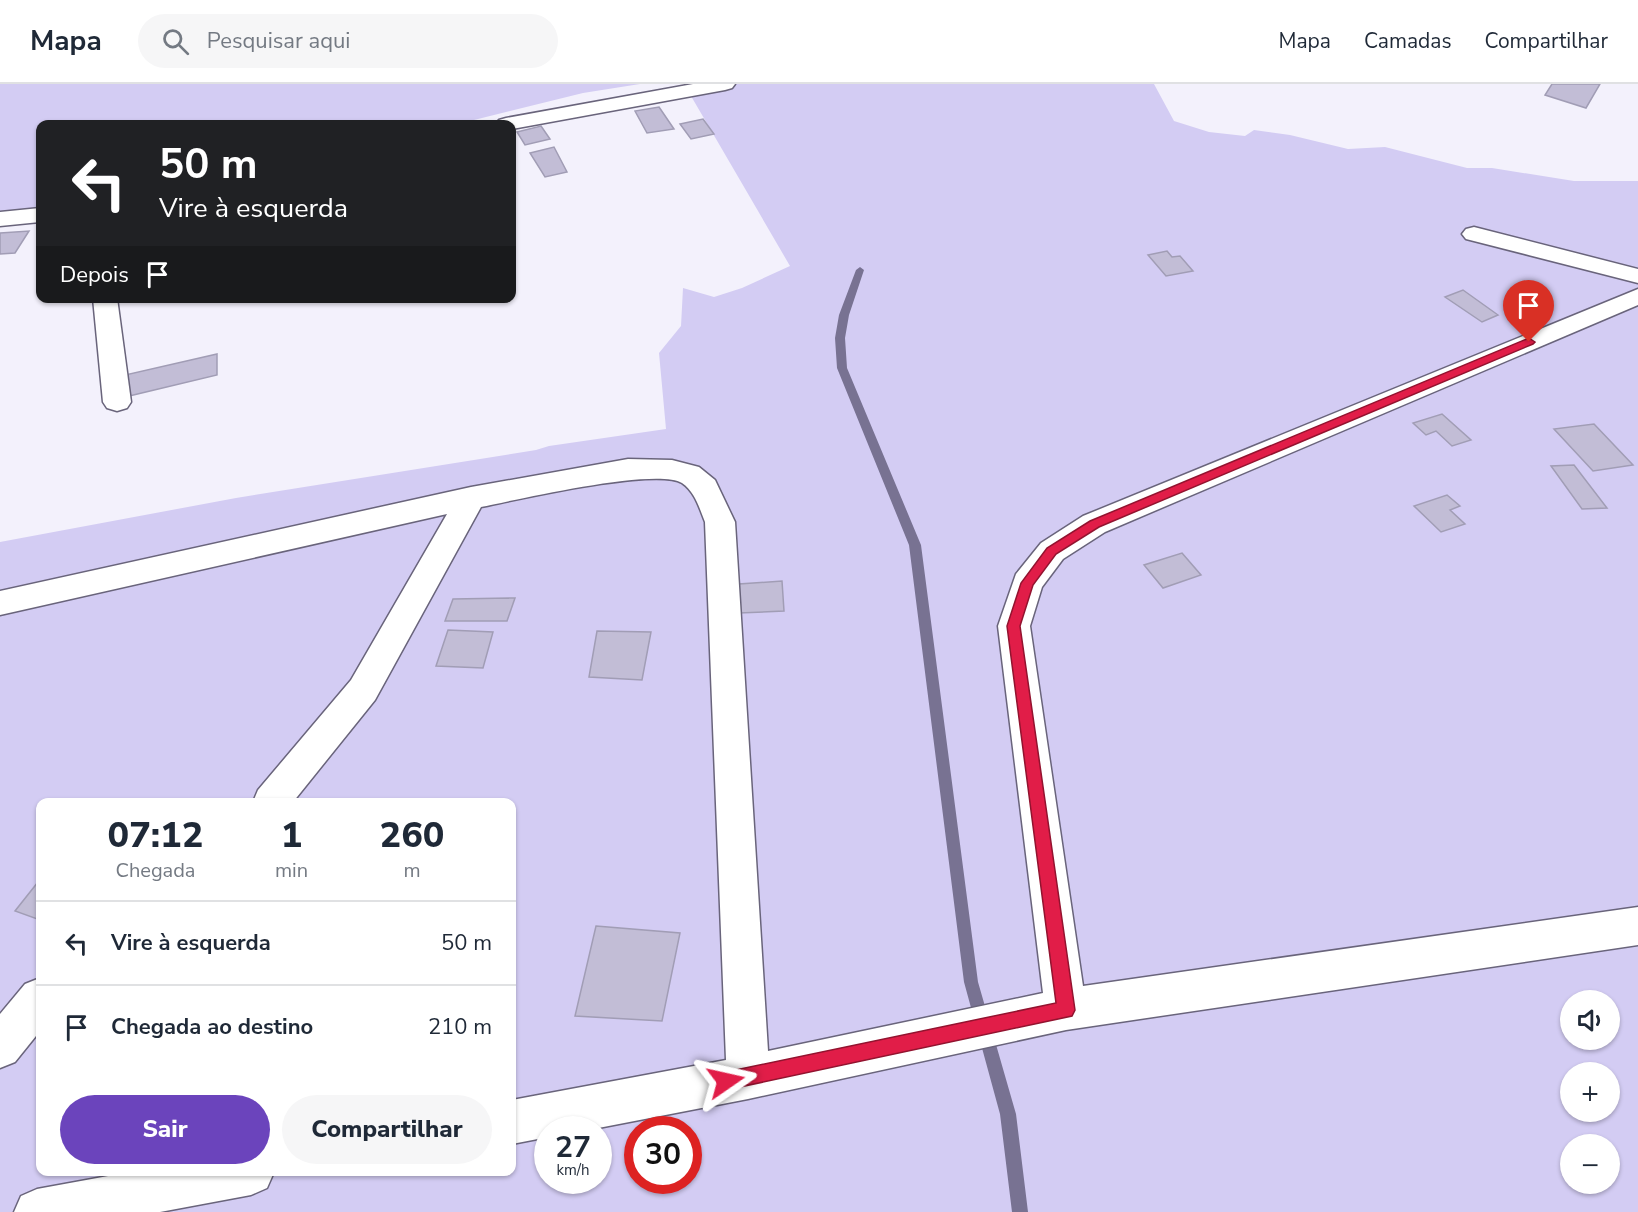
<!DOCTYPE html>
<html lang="pt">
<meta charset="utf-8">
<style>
body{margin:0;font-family:"Nunito Sans",sans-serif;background:#f6f6f7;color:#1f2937;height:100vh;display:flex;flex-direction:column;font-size:22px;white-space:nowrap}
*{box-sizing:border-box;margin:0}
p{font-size:20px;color:#747a83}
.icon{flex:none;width:33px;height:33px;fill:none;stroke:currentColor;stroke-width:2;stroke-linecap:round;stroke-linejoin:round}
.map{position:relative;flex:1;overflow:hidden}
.sheet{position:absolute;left:36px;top:714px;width:480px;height:378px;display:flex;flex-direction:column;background:#fff;border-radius:12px;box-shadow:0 2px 4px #0004}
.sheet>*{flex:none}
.hud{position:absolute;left:36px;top:36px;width:480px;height:183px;border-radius:12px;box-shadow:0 2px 4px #0004;background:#202124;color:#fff;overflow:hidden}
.tools{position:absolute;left:1560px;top:906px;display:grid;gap:12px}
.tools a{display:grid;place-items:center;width:60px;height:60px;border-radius:50%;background:#fff;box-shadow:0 2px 4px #0004;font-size:30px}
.speed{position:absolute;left:534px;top:1032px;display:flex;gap:12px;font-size:30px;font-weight:700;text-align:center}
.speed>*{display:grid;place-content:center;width:78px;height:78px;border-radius:50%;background:#fff;box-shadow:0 2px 4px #0004;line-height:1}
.speed small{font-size:15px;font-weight:400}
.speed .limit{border:9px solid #d22;background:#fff;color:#111}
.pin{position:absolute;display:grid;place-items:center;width:51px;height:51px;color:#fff;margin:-62px -26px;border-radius:50% 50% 50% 0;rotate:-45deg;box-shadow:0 0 6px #0007}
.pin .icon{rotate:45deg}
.me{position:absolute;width:66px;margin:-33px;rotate:79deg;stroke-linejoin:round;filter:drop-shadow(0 0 4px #0008)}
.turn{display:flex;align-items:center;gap:21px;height:126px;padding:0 24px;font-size:27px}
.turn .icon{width:78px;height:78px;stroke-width:2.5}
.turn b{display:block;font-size:42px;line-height:51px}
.then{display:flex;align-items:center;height:57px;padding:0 24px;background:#0003;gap:12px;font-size:22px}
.eta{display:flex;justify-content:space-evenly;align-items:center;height:102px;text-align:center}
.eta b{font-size:36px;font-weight:800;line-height:42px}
.primary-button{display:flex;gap:12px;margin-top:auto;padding:12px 24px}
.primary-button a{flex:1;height:69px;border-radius:36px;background:#6b44bc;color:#fff;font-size:24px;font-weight:800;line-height:69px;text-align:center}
.primary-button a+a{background:#f6f6f7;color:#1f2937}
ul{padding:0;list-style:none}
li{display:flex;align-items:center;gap:18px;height:84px;padding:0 24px;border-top:2px solid #e0e1e3}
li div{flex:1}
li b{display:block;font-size:22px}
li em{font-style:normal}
header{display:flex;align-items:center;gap:36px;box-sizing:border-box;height:84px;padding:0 30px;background:#fff;border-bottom:2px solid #e0e1e3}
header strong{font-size:28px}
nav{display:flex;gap:33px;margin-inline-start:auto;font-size:21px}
.search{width:420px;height:54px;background:#f6f6f7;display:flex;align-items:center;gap:15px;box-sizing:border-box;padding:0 21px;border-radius:33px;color:#747a83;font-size:22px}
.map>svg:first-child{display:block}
.green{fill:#d3ccf3;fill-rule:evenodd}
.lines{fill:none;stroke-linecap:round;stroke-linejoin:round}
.stream{fill:#787292;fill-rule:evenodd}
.building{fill:#c2bdd6;stroke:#a19db5;stroke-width:1.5}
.minor-casing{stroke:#69647b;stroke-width:3}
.minor{fill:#fff;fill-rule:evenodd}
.route{fill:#e11d48;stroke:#92132f;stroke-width:1.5}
</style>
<header>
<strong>Mapa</strong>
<div class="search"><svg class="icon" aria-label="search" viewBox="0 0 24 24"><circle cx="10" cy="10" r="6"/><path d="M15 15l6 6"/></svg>Pesquisar aqui</div>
<nav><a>Mapa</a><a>Camadas</a><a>Compartilhar</a></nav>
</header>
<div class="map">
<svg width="1638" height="1128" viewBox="0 0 1638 1128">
<rect width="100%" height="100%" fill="#f3f1fc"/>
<g class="green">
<path d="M0,0H640L583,9L458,40H40V125L0,130Z"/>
<path d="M684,0H1154L1174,37L1209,48L1245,52L1254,46L1290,51L1348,65L1385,63L1467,84H1492L1574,97H1638V1128H0V458L236,414L536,366L549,362L666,345L659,269L681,242L683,204L714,213L742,204L790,182ZM40,718H512V1088H40ZM1570,916H1610V956H1570ZM1570,988H1610V1028H1570ZM548,1046H598V1096H548ZM638,1046H688V1096H638ZM1570,1060H1610V1100H1570Z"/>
</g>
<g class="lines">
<path class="stream" d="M860,183L864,186L849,231L845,254L847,284L921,461L978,898L1016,1030L1028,1128H1012L1000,1030L964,898L909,461L837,284L835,254L839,231L856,186Z"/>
</g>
<g class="building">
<path d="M1552,0H1600L1586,24L1545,11Z"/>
<path d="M659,23L674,45L647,49L635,27Z"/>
<path d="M703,35L714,50L691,55L680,40Z"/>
<path d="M541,42L550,55L525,61L517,48Z"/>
<path d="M554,63L567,88L545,93L530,69Z"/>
<path d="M29,147L15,169L0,170V149Z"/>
<path d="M1167,167L1172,173L1180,172L1193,187L1166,192L1148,171Z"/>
<path d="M1463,206L1498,231L1482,238L1445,213Z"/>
<path d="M217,270V291L125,313V291Z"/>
<path d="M1442,330L1471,356L1452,362L1436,347L1426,351L1413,339Z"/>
<path d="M1594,340L1633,381L1593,387L1554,345Z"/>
<path d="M1574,381L1607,424L1582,425L1551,382Z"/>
<path d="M1447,411L1460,422L1450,426L1465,440L1441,448L1414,422Z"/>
<path d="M1182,469L1201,491L1163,504L1144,481Z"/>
<path d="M782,497L784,527L739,529V500Z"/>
<path d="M515,514L507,537H445L453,515Z"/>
<path d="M448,546L493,548L483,584L436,582Z"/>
<path d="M597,547L651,548L642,596L589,593Z"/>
<path d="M38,798L40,799V836L15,827Z"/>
<path d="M596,842L680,849L662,937L575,932Z"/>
</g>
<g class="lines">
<defs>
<g id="minor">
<path d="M693,0H735L732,4L725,6L512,45V40H496L499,36L506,34Z"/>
<path d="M40,124V138L0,142V128Z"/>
<path d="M1474,143L1638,185V199L1466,155L1462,150L1466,145Z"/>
<path d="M1638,205V221L1105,448L1063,475L1042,503L1030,542L1083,902L1638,823V861L1066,946L748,1015L588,1046H548V1053L512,1060V1016L726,976L705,438C699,423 695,408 682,399C656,383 516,416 481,423L375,616L293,718H253L258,706L351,596L447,430L0,531V507L471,403L628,375L672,376L699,383L715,396L735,438L768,967L1043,909L998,542L1016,490L1041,459L1083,432Z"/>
<path d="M93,214H117L131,318L127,324L117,327L107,324L103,318Z"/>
<path d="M40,894V947L15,978L0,984V930L25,900Z"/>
<path d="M130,1088H274L267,1104L251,1111L160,1128H14L21,1112L37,1105Z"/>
</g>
</defs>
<use href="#minor" class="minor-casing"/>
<use href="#minor" class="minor"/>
</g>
<path class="route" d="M1529,254L1535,258L1533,260L1099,443L1056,470L1033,501L1020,542L1075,926L1072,932L726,1006L720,1004L717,997L720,991L726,988L1056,919L1007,542L1021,499L1047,464L1090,437Z"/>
</svg>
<div class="tools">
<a><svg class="icon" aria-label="sound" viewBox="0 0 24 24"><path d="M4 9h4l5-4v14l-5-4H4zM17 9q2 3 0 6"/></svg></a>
<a>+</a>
<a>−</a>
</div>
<div class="speed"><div>27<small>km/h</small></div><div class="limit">30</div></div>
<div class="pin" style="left:1529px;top:258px;background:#d93025"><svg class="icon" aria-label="arrive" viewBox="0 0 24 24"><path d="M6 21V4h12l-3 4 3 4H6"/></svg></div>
<svg class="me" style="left:726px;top:997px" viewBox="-20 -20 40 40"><path d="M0-17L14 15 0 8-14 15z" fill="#e11d48" stroke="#fff" stroke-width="4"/></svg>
<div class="hud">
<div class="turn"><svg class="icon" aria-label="left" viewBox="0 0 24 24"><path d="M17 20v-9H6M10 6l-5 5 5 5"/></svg><div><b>50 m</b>Vire à esquerda</div></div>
<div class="then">Depois<svg class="icon" aria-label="arrive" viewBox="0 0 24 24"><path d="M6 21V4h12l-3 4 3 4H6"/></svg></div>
</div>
<section class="sheet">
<div class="eta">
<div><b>07:12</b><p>Chegada</p></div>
<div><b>1</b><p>min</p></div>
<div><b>260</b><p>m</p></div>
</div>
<ul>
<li><svg class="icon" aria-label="left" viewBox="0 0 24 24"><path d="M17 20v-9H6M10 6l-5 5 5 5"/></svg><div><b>Vire à esquerda</b></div><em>50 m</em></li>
<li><svg class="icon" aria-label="arrive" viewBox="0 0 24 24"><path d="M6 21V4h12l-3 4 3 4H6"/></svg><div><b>Chegada ao destino</b></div><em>210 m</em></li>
</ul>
<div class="primary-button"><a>Sair</a><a>Compartilhar</a></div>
</section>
</div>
